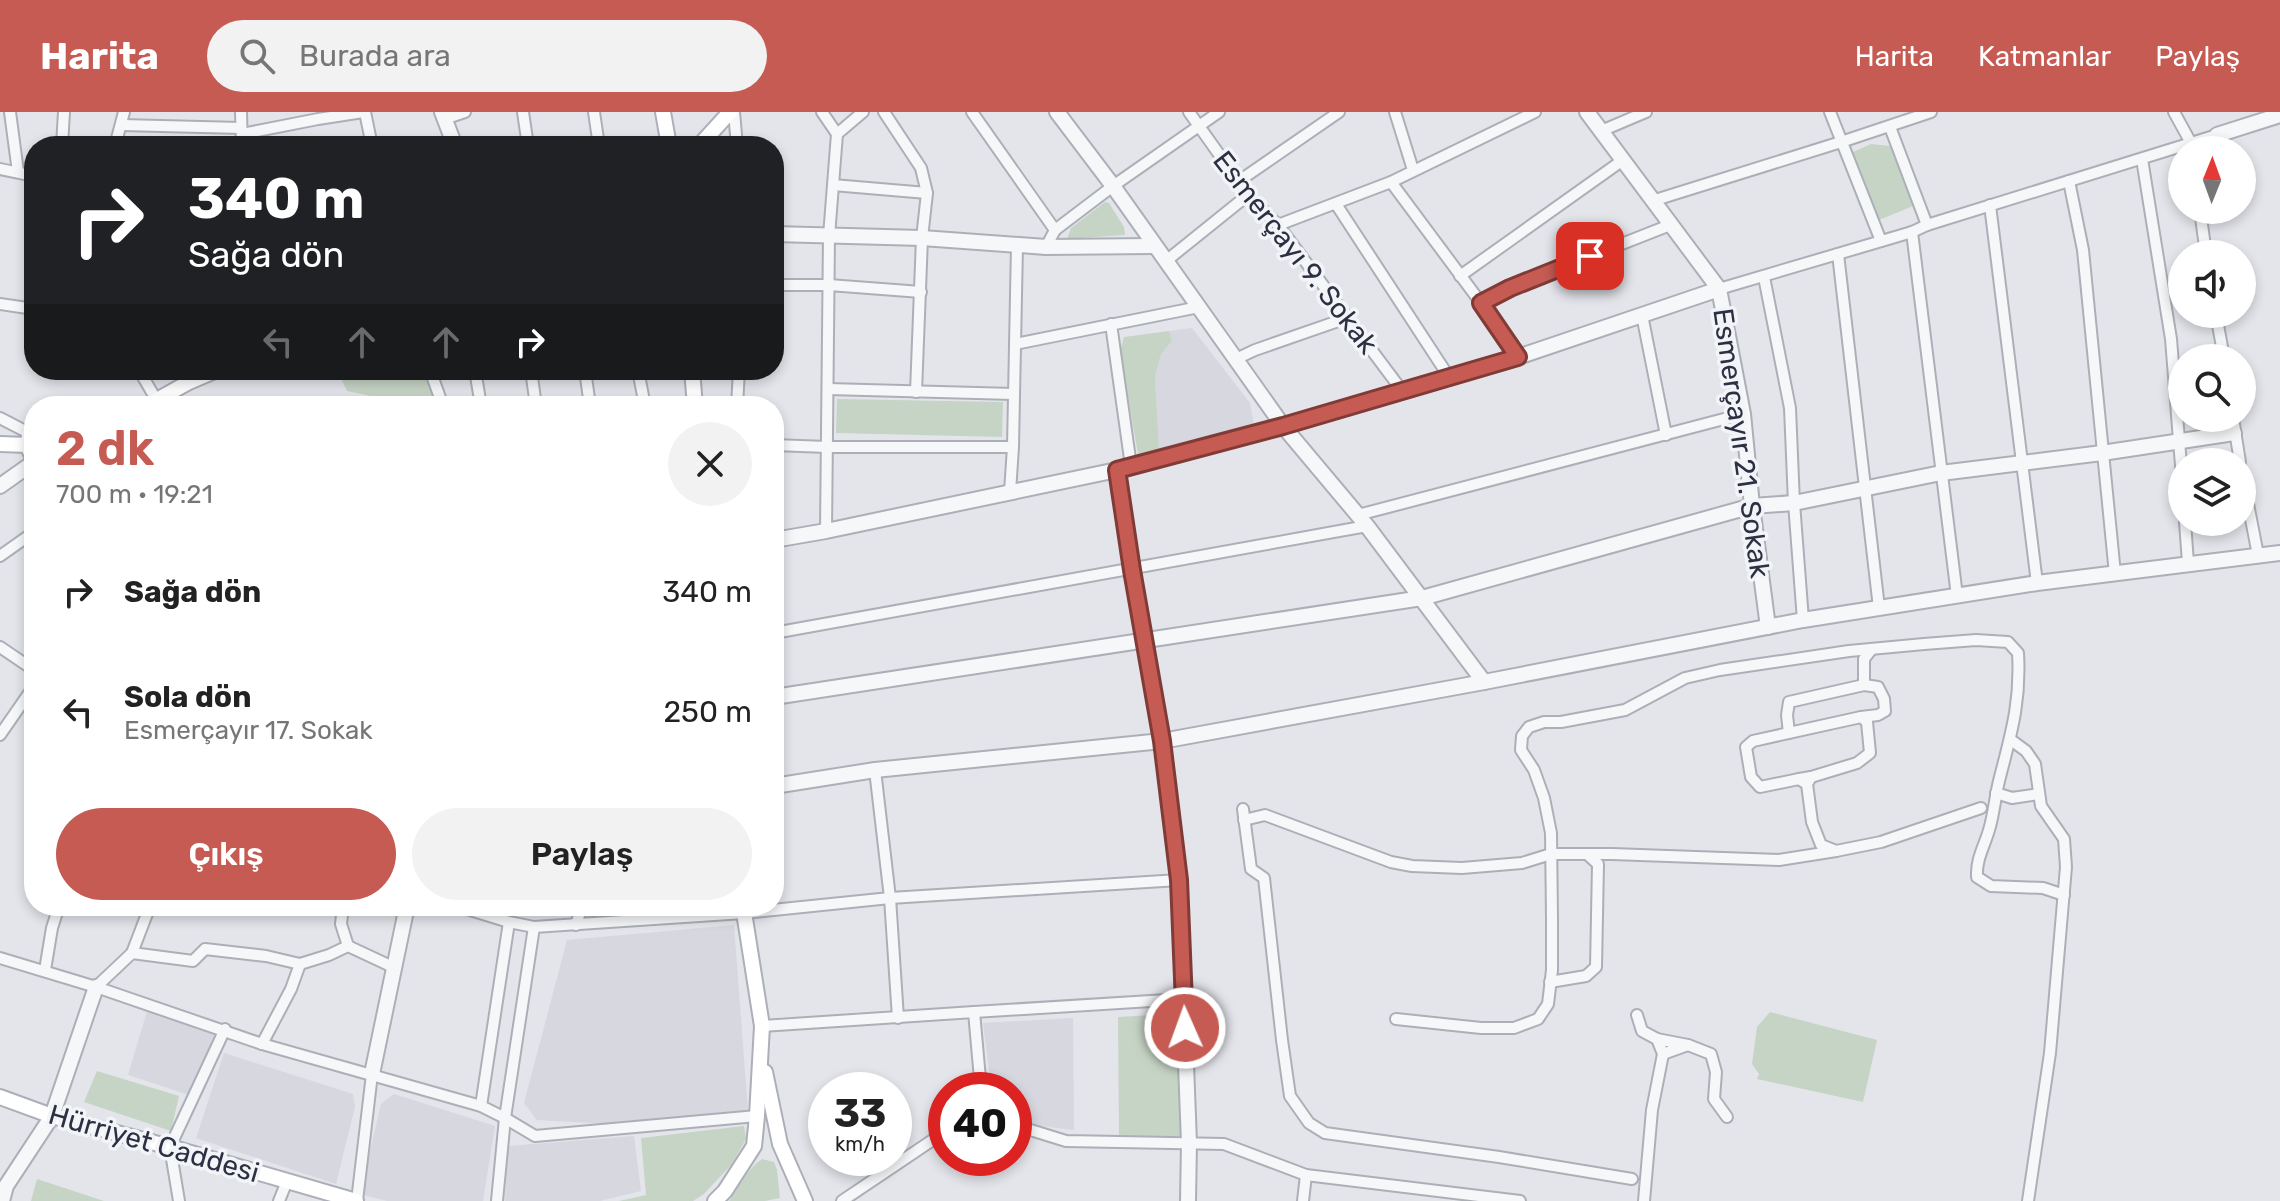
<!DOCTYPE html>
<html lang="tr">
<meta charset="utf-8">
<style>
body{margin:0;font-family:Rubik,sans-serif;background:#f2f2f2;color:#222;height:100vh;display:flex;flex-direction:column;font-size:30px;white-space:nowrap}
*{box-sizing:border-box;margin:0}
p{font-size:26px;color:#767676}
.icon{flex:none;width:44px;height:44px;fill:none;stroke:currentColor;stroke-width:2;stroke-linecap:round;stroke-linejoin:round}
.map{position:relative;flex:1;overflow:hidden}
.panel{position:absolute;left:24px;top:284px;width:760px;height:520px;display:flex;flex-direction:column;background:#fff;border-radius:32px;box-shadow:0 4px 12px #0003}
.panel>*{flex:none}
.hud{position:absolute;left:24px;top:24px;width:760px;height:244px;border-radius:32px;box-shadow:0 4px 12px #0003;background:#202124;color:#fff;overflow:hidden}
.needle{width:52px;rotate:1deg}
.buttons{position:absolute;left:2168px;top:24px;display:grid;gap:16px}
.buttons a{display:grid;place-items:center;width:88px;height:88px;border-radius:50%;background:#fff;box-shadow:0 4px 12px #0003;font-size:40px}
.speed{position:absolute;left:808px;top:960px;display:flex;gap:16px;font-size:40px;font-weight:700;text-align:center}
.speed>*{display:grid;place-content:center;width:104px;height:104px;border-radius:50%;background:#fff;box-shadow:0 4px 12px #0003;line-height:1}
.speed small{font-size:20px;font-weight:400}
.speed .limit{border:12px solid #d22;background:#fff;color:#111}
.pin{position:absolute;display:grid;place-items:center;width:68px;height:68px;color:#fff;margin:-34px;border-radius:16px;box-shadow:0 4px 12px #0006}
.me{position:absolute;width:88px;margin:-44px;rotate:358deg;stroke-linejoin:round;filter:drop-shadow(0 0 6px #0008)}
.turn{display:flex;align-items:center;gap:28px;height:168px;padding:0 32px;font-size:36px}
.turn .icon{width:104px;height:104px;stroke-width:2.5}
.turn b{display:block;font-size:56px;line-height:68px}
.lanes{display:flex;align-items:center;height:76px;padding:0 32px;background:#0003;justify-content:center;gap:40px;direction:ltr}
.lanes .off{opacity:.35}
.round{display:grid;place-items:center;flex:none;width:84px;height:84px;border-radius:42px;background:#f2f2f2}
.headline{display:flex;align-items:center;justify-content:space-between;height:136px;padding:0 32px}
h1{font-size:48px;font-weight:600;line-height:60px;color:#c55b53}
.action{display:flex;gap:16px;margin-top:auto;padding:16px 32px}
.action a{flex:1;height:92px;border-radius:48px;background:#c55b53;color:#fff;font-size:32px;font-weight:600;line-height:92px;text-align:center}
.action a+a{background:#f2f2f2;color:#222}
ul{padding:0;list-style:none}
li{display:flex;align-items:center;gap:24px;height:120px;padding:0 32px}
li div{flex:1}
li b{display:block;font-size:30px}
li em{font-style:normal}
header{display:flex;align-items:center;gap:48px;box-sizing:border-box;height:112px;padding:0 40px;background:#c55b53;color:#fff}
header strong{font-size:38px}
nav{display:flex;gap:44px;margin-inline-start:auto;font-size:28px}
.search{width:560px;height:72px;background:#f2f2f2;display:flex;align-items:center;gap:20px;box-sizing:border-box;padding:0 28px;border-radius:44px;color:#767676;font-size:30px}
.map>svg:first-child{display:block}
.built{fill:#d6d7df}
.green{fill:#c6d4c5}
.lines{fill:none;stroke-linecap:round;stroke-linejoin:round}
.minor-casing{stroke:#adafb8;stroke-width:14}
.tertiary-casing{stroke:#adafb8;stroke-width:18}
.secondary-casing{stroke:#adafb8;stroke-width:18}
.minor{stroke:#f6f7f9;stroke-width:10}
.tertiary{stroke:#f6f7f9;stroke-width:14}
.secondary{stroke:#fff;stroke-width:14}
.route-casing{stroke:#803b36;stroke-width:20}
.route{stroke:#c55b53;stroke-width:14}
.labels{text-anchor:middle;stroke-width:7;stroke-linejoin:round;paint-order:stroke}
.street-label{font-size:28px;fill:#2d3042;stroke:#f3f4f8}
</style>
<header>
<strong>Harita</strong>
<div class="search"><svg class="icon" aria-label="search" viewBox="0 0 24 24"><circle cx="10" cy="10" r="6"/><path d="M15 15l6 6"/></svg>Burada ara</div>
<nav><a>Harita</a><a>Katmanlar</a><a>Paylaş</a></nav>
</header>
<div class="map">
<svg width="2280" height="1089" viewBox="0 0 2280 1089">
<rect width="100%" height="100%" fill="#e4e5eb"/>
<g class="built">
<path d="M1192,216L1250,291L1254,314L1159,337L1155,265L1161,242L1172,229L1169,219Z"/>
<path d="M734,813L748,999L609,1012L537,1008L524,991L567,828Z"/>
<path d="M148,896L216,919L189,983L128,963Z"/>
<path d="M1073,906L1074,1018L1031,1013L1014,1001V978H993L991,974L983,911Z"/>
<path d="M224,941L353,982L355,995L336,1072L196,1026Z"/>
<path d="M394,982L495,1014L483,1089H387L360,1082L381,992Z"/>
<path d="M634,1024L641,1079L600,1089H505L507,1034Z"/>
</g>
<g class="green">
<path d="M1871,32L1890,34L1913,94L1879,108L1853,40Z"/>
<path d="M1105,90L1109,91L1124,115L1125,123L1067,127L1071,116Z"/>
<path d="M1169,219L1172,229L1161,242L1155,265L1159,337L1138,342L1120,239L1124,225Z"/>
<path d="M337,258H423L437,294H417L347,279Z"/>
<path d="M837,287L1003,290L1002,325L836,321Z"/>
<path d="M1770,900L1877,928L1863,990L1757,967L1759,962L1752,952L1757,915Z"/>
<path d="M1170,902L1177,912L1181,1024L1119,1025L1118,905Z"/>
<path d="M97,959L179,984L171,1019L84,990Z"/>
<path d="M744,1014L746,1027L731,1053L704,1082L693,1089H619L646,1083L641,1026Z"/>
<path d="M762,1047L774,1050L777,1058L780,1086L765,1089H729C741,1073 746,1058 762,1047Z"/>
<path d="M37,1067L104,1089H31Z"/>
</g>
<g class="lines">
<defs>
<g id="minor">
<path d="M10,0L18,60"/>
<path d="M241,0L242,34"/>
<path d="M365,0L372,34"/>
<path d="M523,0L528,34"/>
<path d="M594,0L599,34"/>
<path d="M734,0L737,34"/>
<path d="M822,0L837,22L829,124L826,419"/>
<path d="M884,0L921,56L927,81L922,126L916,280"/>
<path d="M972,0L1055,118"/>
<path d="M1189,0L1248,83L1278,113L1403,280"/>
<path d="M1395,0L1413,58"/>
<path d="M1830,0L1881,129"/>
<path d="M2174,0L2191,31L2192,37"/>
<path d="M444,7L465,0"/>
<path d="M121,13L241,16"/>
<path d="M1890,15L1927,113"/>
<path d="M1601,19L1646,0"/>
<path d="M242,22L318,7L363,0"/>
<path d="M837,22L863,0"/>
<path d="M62,34L64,0"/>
<path d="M115,34L124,0"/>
<path d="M2142,47L2171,227L2182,366"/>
<path d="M0,57L34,64"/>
<path d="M1239,69L1339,0"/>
<path d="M2069,69L2083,138L2115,462"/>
<path d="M1391,70L1481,191L1518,245"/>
<path d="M833,73L927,81"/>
<path d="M1652,89L1841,30L1931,0"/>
<path d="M1336,92L1449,265"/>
<path d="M1990,93L2037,471"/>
<path d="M2200,98L2206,142"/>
<path d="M1278,113L1391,70L1535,0"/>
<path d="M1912,120L1957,484"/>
<path d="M1046,135L1055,118L1113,74L1219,0"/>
<path d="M1838,142L1879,496"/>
<path d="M1166,149L1248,83"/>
<path d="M1460,164L1623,48"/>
<path d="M1764,165L1790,296L1794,391L1803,508"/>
<path d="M774,173H829L921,180"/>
<path d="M1719,177L1912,120L1927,113L2217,23"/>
<path d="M1481,191L1510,176L1670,113"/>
<path d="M0,192L34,197"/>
<path d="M2216,202L2224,246"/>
<path d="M1642,203L1666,323"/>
<path d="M1111,212L1131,354"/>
<path d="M1015,232L1199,195"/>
<path d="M1236,247L1255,238L1347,206"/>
<path d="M139,258L157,289L156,292"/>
<path d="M430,258L443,294"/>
<path d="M475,258L481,294"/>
<path d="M531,258L536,294"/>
<path d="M585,258L590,294"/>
<path d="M638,258L645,294"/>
<path d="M828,277L1014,282"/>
<path d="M737,294L739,258"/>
<path d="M0,306L29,321"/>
<path d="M2233,306L2240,350"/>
<path d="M774,333L827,335H1013"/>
<path d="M2242,361L2258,443"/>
<path d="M1010,380L1013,335L1017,133"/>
<path d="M1358,403L1743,302"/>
<path d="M2185,410L2188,451"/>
<path d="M0,444L34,420"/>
<path d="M774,521L1367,414"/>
<path d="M0,535L34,558"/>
<path d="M1864,573V547L1871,538"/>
<path d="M1789,621L1787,603L1789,590L1864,573L1878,575L1884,587L1885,599L1878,603L1861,605"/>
<path d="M0,623L34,574"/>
<path d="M2011,628L2026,639L2035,652L2041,694L2064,727L2066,755L2050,941L2028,1089"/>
<path d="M875,658L890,786L898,906"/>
<path d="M1799,667L1760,675L1751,665L1746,635L1753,629L1861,605L1867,610L1870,641L1857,651L1811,665"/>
<path d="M1807,672L1811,665L1799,667L1807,672L1812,710L1821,733L1836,739L1881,730L1981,696"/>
<path d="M1996,681L2012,686L2039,682"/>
<path d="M1243,697L1251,757L1264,766L1282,928L1290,984L1309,1011L1325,1021L1499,1045L1632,1067"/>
<path d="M1244,708L1265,703L1391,750L1412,754L1462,756L1522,751L1551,742H1612L1779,748L1836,739"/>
<path d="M457,794L509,810L534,815"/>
<path d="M576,813L582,794"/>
<path d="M348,834L395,856"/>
<path d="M132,841L150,794"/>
<path d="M0,846L96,875L262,932L481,994L505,1006L535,1024L757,1004"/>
<path d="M45,858L52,816L59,794"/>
<path d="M1550,870L1586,864L1596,855L1598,752L1587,742"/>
<path d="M96,875L132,841L193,849L205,837L266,844L300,852L329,843L348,834L341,812L343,794"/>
<path d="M974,900L1183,887"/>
<path d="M1637,903L1642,919L1657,927L1663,942L1652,998L1644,1089"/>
<path d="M1396,907L1481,916H1514L1538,907L1548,892L1552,858V807L1551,721L1544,686L1534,658L1521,638L1522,624L1529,615L1544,610H1561L1625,598L1685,566L1720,558L1849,539L1924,532L1976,528L2008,530L2018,541C2021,590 2011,622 1999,669C1995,685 1994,702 1989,718C1984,735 1976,747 1977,765L1991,774L2043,776L2064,783"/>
<path d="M762,914L974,900L981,978"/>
<path d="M1657,927L1688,933L1663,942"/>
<path d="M262,932L291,877L300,852"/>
<path d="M1688,933L1711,942L1716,960L1714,987L1727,1005"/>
<path d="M481,994L509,810"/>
<path d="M1014,1011L1024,1016L1066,1029L1224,1032L1306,1063L1520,1089"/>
<path d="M179,1089L170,1035L225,917"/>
<path d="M279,1089L287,1069"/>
<path d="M357,1089L372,962"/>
<path d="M497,1089L505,1006L534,815L744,801L890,786L1179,768"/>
<path d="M842,1089L946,1019"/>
<path d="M1303,1089L1306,1063"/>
</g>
<g id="tertiary">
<path d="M442,0L455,34"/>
<path d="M1057,0L1113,74L1283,314L1367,414L1484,570"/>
<path d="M1587,0L1719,177L1743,302L1752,394L1768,515"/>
<path d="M2217,23L2280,3"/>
<path d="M774,122L922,126L1046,135L1153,134"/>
<path d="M1117,358L1132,458L1162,629L1179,768L1189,1031L1188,1089"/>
<path d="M0,374L34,350"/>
<path d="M774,428L826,419L1117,358L1283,314L1518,245L1719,177"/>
<path d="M774,585L1422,486L1752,394L1794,391L1941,361L2102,341L2234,321"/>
<path d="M774,674L875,658L1162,629L1484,570L1803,508L2037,471L2280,441"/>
<path d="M372,962L407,794"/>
<path d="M2,1089L6,1074L52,1004L96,875"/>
</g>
<g id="secondary">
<path d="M663,0L669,34"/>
<path d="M699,34L730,0"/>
<path d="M692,258L695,294"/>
<path d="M146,294L189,270L217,258"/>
<path d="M34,315C26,325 26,336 34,346"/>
<path d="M0,332L28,333"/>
<path d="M765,960L780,1032L805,1089"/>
<path d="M0,985L52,1004L170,1035L356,1089"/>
<path d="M715,1089L725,1079L754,1034L757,1004L762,914L743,794"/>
</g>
</defs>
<use href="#minor" class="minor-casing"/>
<use href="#tertiary" class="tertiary-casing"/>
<use href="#secondary" class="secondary-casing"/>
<use href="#minor" class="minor"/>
<use href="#tertiary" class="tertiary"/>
<use href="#secondary" class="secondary"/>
</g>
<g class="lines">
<defs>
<path id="route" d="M1185,916L1179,768L1162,629L1132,458L1117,358L1283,314L1518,245L1481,191L1510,176L1590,144"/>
</defs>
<use href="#route" class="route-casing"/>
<use href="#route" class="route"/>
</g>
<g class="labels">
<g class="street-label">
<text transform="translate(1296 140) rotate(52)" y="10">Esmerçayı 9. Sokak</text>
<text transform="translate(1742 331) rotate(82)" y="10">Esmerçayır 21. Sokak</text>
<text transform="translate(154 1031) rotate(16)" y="10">Hürriyet Caddesi</text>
</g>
</g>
</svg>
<div class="buttons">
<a><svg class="needle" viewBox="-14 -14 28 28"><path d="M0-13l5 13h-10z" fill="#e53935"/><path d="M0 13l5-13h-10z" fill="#767676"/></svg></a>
<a><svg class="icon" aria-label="sound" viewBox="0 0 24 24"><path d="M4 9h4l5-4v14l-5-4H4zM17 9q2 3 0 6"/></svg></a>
<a><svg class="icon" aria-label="search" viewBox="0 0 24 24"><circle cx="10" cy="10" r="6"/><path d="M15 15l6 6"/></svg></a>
<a><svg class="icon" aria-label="layers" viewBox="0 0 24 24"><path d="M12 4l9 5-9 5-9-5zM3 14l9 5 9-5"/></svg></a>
</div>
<div class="speed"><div>33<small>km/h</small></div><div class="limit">40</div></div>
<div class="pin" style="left:1590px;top:144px;background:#d93025"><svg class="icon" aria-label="arrive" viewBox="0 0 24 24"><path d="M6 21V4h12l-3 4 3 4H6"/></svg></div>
<svg class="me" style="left:1185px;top:916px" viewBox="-20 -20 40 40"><circle r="17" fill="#c55b53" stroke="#fff" stroke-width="3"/><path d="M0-11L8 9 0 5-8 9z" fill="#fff"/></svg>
<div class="hud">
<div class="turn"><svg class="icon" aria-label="right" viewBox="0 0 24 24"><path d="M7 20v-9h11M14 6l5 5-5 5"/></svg><div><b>340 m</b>Sağa dön</div></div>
<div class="lanes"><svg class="icon off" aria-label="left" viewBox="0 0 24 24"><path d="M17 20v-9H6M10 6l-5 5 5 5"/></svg><svg class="icon off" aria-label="ahead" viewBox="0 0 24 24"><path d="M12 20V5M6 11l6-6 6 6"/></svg><svg class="icon off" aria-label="ahead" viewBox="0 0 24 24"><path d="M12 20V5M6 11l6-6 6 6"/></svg><svg class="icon" aria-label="right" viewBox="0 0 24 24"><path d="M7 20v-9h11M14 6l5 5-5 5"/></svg></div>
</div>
<section class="panel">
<div class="headline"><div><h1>2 dk</h1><p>700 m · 19:21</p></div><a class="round"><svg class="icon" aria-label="close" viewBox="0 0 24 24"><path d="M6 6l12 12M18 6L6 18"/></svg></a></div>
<ul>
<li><svg class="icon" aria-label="right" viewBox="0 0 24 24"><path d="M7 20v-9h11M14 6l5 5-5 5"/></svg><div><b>Sağa dön</b></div><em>340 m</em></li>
<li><svg class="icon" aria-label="left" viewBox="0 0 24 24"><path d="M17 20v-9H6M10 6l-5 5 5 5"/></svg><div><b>Sola dön</b><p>Esmerçayır 17. Sokak</p></div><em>250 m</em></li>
</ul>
<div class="action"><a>Çıkış</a><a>Paylaş</a></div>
</section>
</div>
